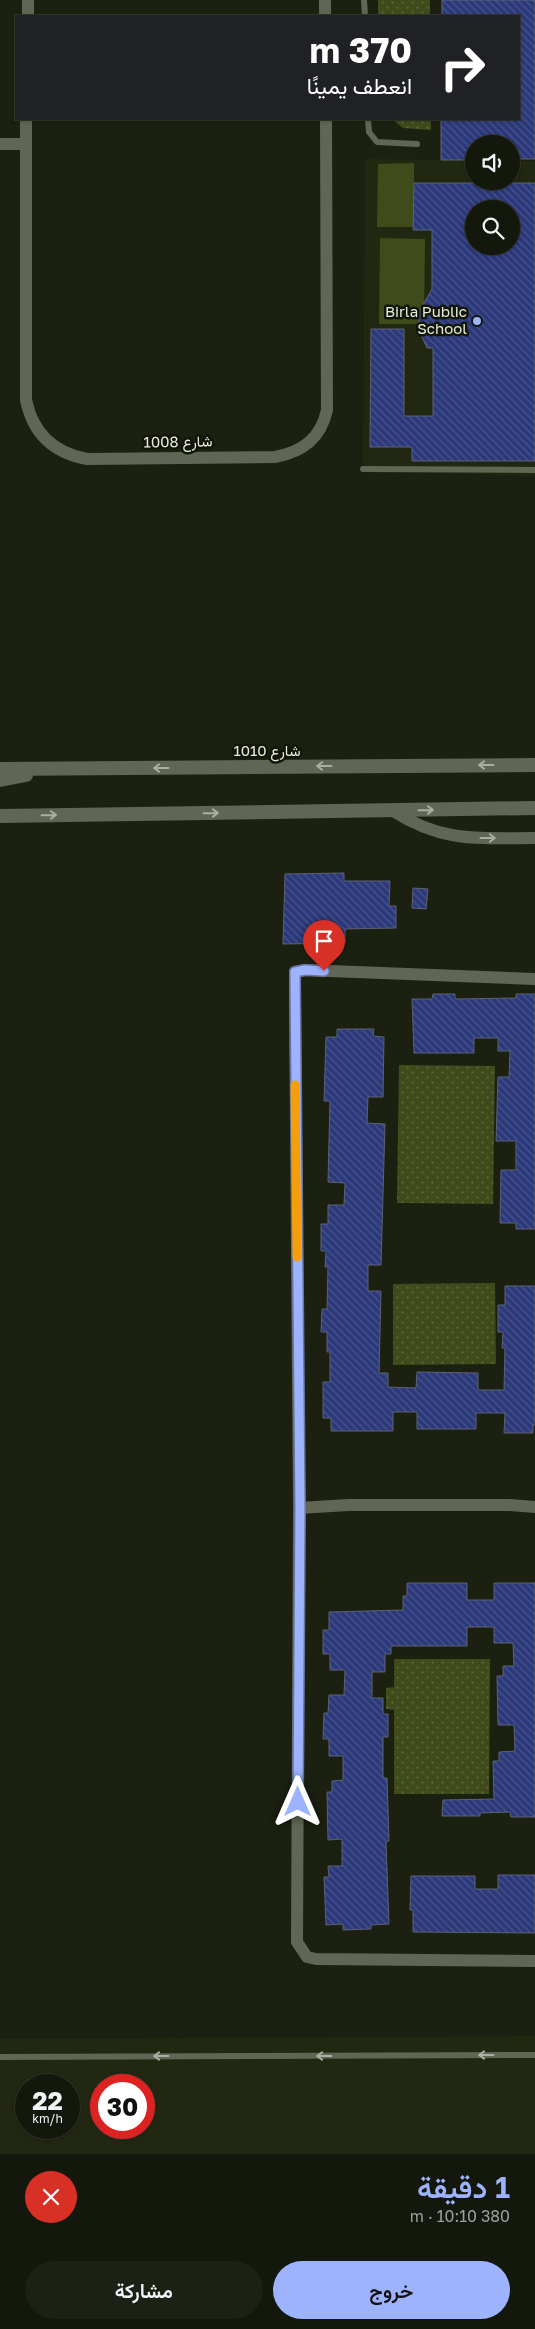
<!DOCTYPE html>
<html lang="ar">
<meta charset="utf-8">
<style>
body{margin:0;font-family:"Golos Text",Vazirmatn,sans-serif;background:#1d2115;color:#f1f3f6;direction:rtl;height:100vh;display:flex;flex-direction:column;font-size:19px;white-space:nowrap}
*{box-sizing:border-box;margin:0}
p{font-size:16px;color:#9da09d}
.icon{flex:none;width:28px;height:28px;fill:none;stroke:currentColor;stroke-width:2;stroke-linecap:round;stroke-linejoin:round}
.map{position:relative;height:2154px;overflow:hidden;direction:ltr}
.details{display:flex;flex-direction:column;background:#14180c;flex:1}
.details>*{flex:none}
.guide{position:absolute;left:15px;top:15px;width:505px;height:105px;border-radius:0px;box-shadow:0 1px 4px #0004,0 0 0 1px #33372d;direction:rtl;background:#202124;color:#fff;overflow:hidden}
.tools{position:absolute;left:465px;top:135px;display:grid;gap:10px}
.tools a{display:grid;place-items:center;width:55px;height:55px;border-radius:50%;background:#14180c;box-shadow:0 1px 4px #0004,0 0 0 1px #33372d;font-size:25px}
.speed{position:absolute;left:15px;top:2074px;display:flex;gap:10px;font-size:25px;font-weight:700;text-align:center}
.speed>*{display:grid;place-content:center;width:65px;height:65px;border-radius:50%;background:#14180c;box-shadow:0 1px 4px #0004,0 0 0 1px #33372d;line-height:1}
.speed small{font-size:12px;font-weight:400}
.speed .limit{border:8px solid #d22;background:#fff;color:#111}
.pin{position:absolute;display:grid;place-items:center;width:42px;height:42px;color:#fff;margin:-51px -21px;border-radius:50% 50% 50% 0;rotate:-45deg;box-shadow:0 0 5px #0007}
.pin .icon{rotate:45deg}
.me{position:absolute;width:55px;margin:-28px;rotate:0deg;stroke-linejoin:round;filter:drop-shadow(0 0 4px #0008)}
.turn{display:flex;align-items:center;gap:18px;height:105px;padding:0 25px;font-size:22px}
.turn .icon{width:65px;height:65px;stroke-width:2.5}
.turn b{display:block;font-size:35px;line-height:42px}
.round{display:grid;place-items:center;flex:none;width:52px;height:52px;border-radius:26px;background:#1d2115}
.overview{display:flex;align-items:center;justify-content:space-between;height:85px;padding:0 25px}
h1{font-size:30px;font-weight:600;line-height:38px;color:#9eb3fd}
.button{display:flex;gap:10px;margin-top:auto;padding:10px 25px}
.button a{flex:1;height:58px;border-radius:30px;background:#9eb3fd;color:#111;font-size:20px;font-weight:600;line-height:58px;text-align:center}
.button a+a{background:#1d2115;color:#f1f3f6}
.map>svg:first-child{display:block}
.built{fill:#222711;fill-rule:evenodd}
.grass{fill:url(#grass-dots)}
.park{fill:#404b1b}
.building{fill:url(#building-back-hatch);stroke:#5c6274;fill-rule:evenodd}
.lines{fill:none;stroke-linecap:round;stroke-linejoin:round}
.service{stroke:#606653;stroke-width:6}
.minor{stroke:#606653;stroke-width:12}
.tertiary{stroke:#606653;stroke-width:14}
.oneway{stroke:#abafa1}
.route-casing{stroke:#6774a4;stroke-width:12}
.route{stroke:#9eb3fd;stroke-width:9}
.slow{stroke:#f59e0b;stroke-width:9}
.poi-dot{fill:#9eb3fd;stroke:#121607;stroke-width:2}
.labels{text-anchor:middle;stroke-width:5;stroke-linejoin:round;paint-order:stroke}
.poi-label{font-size:15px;fill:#e8ebe1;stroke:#121607;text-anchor:end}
.street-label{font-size:15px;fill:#e8ebe1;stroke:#121607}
</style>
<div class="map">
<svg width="535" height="2154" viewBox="0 0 535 2154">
<defs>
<pattern id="grass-dots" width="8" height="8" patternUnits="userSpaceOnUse" patternTransform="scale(1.25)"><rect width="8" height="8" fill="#404b1b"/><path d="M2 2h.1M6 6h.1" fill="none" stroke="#5c653c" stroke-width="1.8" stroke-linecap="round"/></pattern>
<pattern id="building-back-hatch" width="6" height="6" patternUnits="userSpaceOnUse" patternTransform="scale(1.25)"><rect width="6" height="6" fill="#2b3879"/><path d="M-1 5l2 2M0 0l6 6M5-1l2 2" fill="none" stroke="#4a558c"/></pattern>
</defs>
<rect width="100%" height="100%" fill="#1b2010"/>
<g class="built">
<path d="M365,159L474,160V181H511V161H535V476L363,470ZM474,209H511V246H474Z"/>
<path d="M535,2036V2154H0V2039ZM26,2085H69V2128H26ZM101,2085H144V2128H101Z"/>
</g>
<g class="grass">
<rect x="378" y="0" width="52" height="16"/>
<path d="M392,119H431V130L403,128Z"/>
<path d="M399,1065L495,1066L493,1204L397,1203Z"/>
<path d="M495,1283L496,1364L393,1365V1284Z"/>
<path d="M394,1659H490L489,1794H394V1710L386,1709V1688L394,1687Z"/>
</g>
<g class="park">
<path d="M414,163V227H377L378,164Z"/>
<path d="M380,238L425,239L424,324H379Z"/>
</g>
<g class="building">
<path d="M442,0H535V159H511V144H474V160H441V119H519V16H442Z"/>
<path d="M414,183H535V461H412V447H370L371,329H404V416H433V348H427L418,328L421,308L432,289V230H413ZM474,209H511V246H474Z"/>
<path d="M344,873V881H390L389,906H396V928L345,929V943L283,944L285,874Z"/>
<path d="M413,888L428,889L426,909L412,908Z"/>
<path d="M433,994H455V999L516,998V994H535V1229H516V1223H500L501,1170H516V1141H496L498,1077H509L510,1051H498V1038H474V1053H414L412,999H432Z"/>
<path d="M337,1029H374L373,1036L384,1037L383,1097H368L367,1123L385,1124L381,1265H368V1291H381L379,1373H388V1387L416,1388L417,1372L478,1373V1390H504L505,1348H502L503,1332H498V1305H505V1286H535V1425H533V1433H504L505,1413H476V1429H417V1412H393V1431H331V1418H323V1382H330V1352H327V1332H321L322,1309H327L328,1267H325L326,1251H321V1224H328V1205H344L345,1183L328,1182L330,1101H324L326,1037H337Z"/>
<path d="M407,1583H467V1600H494V1583H535V1817H511L510,1812L480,1813V1816H442L443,1800L494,1799L493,1761H499V1752L515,1751L514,1725H498L497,1676H503V1666H514L513,1643H494V1627H467V1646H391V1654H385V1672H372V1698H383V1714H388V1737H383V1778H387L389,1841L386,1842L389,1924L371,1925V1929L343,1930V1924L326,1925L324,1877H329L328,1866H342V1839L328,1840L327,1792H332V1781L343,1780V1756H329V1739H323L324,1713H328L329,1695H344L345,1670H330V1654H323V1630H329V1612L403,1610V1596H407Z"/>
<path d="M498,1875H535V1933L413,1932V1910H410L411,1876H475V1889H498Z"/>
</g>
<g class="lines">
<g class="service">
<path d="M364,0L365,16"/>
<path d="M368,119L369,132L377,142L417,144"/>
<path d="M363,469L535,470"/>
<path d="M0,2057L535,2055"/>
</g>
<g class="minor">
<path d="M325,0V16"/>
<path d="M28,16V0"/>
<path d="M26,119V400C33,434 54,453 87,459L275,457C303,452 321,438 327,410L326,119"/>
<path d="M0,144H26"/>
<path d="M393,811C443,843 478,838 535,838"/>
<path d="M535,979L305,970L295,972V1002L299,1508L297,1942L307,1957L316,1959L535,1961"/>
<path d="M299,1508L348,1505H510L535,1507"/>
</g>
<g class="tertiary">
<path d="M0,769L535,765"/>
<path d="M0,780L26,775"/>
<path d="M0,816L535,808"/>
</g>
</g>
<defs><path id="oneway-shaft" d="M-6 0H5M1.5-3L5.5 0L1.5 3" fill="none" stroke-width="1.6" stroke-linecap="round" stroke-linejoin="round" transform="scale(1.25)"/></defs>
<g class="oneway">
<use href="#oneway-shaft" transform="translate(486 765) rotate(180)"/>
<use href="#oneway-shaft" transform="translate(324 766) rotate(180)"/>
<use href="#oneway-shaft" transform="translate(161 768) rotate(180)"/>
<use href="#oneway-shaft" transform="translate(426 810) rotate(-1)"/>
<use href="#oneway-shaft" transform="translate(211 813) rotate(-1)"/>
<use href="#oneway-shaft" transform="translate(49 815) rotate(-1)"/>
<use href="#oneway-shaft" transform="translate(488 838)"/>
<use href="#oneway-shaft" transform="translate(486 2055) rotate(180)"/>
<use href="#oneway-shaft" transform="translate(161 2056) rotate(180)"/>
<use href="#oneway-shaft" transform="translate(324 2056) rotate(180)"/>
</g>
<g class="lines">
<defs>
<path id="route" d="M298,1802L300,1508L295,972L305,970L324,971"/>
</defs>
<use href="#route" class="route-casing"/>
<use href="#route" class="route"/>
<path class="slow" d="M295,1085L297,1257"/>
</g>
<circle class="poi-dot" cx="477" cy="321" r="5"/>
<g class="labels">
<g class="poi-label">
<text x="467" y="317">Birla Public<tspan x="467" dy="17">School</tspan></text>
</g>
<g class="street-label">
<text transform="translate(178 442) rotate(-1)" y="5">شارع 1008</text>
<text x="267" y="756">شارع 1010</text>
</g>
</g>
</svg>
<div class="tools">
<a><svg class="icon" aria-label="sound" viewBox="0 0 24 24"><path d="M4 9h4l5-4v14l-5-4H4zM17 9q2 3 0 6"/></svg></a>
<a><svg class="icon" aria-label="search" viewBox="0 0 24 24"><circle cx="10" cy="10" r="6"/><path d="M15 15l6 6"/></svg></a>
</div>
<div class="speed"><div>22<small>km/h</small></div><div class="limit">30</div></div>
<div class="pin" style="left:324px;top:971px;background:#d93025"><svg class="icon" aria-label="arrive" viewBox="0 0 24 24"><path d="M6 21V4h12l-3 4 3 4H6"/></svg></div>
<svg class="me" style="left:298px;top:1802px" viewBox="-20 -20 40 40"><path d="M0-17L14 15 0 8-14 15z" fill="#9eb3fd" stroke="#fff" stroke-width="4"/></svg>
<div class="guide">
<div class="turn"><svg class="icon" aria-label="right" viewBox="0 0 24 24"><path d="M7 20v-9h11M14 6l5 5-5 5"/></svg><div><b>370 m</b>انعطف يمينًا</div></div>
</div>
</div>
<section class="details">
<div class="overview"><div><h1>1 دقيقة</h1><p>380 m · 10:10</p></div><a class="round" style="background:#d93025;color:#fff"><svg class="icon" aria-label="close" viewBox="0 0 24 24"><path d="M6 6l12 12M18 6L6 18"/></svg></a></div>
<div class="button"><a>خروج</a><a>مشاركة</a></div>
</section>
